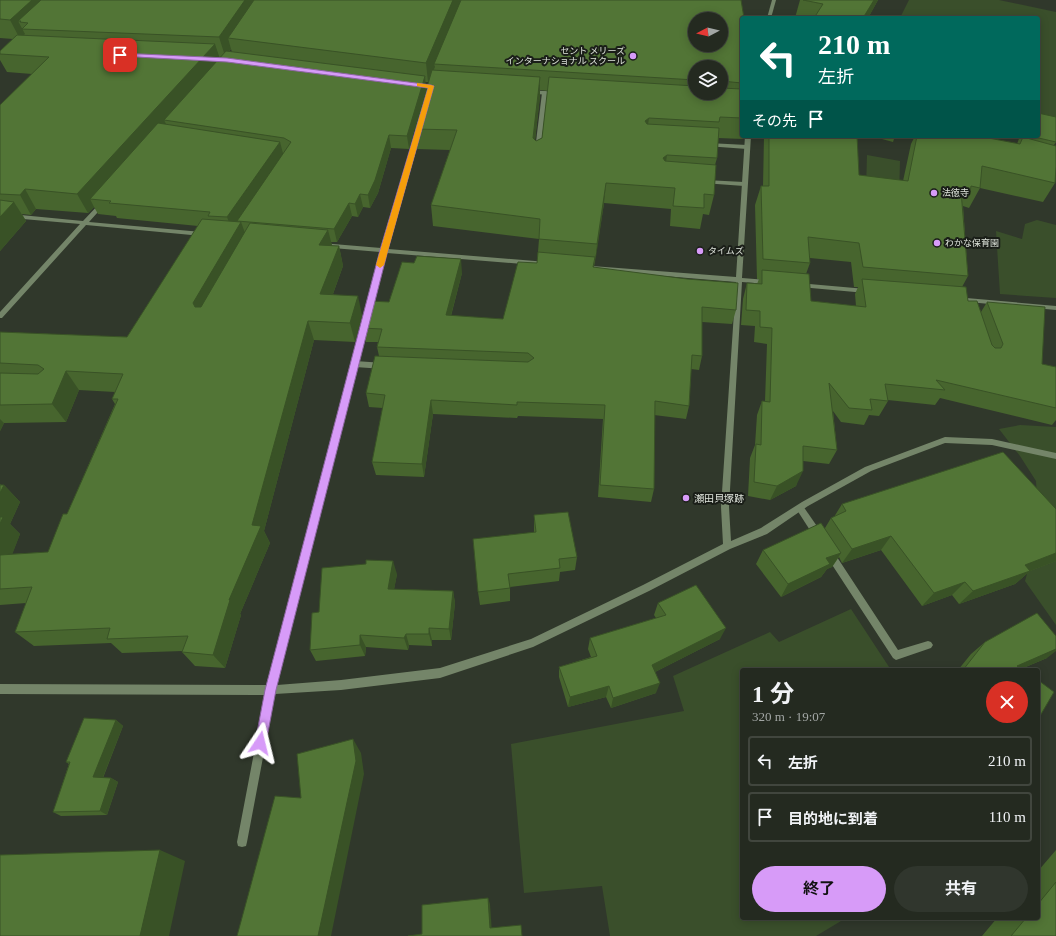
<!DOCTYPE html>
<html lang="ja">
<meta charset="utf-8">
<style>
body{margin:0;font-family:"Times New Roman","Noto Sans JP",serif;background:#30362d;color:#f1f3f6;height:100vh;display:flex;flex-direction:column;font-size:15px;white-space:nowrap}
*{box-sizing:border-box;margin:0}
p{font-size:13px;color:#a3a7a5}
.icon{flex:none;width:22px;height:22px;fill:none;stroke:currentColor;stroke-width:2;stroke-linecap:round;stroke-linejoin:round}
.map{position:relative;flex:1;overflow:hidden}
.drawer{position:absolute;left:740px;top:668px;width:300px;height:252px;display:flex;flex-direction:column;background:#242a20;border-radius:4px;box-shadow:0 2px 10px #0003,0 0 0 1px #41463e}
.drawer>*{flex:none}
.top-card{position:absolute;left:740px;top:16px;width:300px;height:122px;border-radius:4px;box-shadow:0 2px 10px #0003,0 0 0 1px #41463e;background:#00695c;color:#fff;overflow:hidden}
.needle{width:26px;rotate:263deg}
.tools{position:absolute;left:688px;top:12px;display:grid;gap:8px}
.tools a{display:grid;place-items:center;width:40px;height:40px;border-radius:50%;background:#242a20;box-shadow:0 2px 10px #0003,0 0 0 1px #41463e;font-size:20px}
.pin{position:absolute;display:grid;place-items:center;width:34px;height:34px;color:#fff;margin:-17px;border-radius:8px;box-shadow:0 2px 6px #0006}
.me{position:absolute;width:44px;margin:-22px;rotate:10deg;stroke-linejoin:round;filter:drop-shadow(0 0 3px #0008)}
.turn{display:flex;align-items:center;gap:14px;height:84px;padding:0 12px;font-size:18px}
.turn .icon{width:52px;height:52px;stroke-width:2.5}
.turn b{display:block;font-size:28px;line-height:34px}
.then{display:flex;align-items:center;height:38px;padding:0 12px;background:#0003;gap:8px;font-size:15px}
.round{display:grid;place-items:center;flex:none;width:42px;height:42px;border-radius:21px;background:#30362d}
.head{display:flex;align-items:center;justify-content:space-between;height:68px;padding:0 12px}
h1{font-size:24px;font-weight:700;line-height:30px}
.button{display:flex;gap:8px;margin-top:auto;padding:8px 12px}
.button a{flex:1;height:46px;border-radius:24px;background:#d79bf8;color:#111;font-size:16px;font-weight:700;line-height:46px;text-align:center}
.button a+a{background:#30362d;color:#f1f3f6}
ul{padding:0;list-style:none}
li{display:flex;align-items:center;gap:12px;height:50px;margin:0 8px 6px;padding:0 4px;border:2px solid #41463e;border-radius:4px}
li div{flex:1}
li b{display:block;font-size:15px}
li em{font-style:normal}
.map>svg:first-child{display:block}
.green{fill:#3a4f2b}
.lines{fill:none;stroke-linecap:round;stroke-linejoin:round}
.service{fill:#748569;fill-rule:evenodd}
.minor{fill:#748569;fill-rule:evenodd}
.wall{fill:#47652e;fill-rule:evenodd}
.shaded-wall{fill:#395226}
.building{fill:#527536;stroke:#395226;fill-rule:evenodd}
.route{fill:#d79bf8;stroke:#8c65a1}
.slow{fill:#f59e0b}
.poi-dot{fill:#d79bf8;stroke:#1a1e18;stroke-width:1.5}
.labels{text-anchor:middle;stroke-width:4;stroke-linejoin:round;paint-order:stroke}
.far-poi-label{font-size:9px;fill:#dee3db;stroke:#1a1e18;text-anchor:start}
.poi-label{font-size:10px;fill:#dee3db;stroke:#1a1e18;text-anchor:start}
</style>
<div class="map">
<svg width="1056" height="936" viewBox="0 0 1056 936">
<rect width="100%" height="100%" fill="#30382b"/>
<g class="green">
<path d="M909,0H999L1056,12V124L1038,120V18H900Z"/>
<path d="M867,155L900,161L899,196L866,190Z"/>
<path d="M1037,220L1056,225V298L1000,294L996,231L1022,239L1025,224Z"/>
<path d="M1020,425L1056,427V625L1025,581L1039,531L1036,481L1020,456L999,429Z"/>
<path d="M851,609L891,670H742V918H846L816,936H610L602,886L524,893L511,744L684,711L673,676L770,632L779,642Z"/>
</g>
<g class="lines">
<g class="service">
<path d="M545,91L548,93L541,150L538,152L535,150L542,93Z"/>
<path d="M708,143L747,145L750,147L747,149L706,146L705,145Z"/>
<path d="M705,180L744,182L747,184L744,186L703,183L702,182Z"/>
<path d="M355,361L384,363L388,366L384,369L355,367L351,364Z"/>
<path d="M800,505L803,506L821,532L822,535L821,538L818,539L815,538L797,510L796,508L797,506Z"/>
<path d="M830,550L833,551L898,650L928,641L931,642L933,645L931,648L896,660L893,658L827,557L826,554L827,551Z"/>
</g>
<g class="minor">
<path d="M772,0H776L771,18H767Z"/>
<path d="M529,90L558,92L561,94L558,96L527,93L526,92Z"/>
<path d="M419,128L422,130L388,249L547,262L550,264L547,266L387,253L277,685L341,680L440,668L531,639L643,585L723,544L721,507L736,282L592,270L589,268L592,266L736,277L745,136H751L742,278L768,280L771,282L768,284L742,282L729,507L731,541L761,528L802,502L865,467L945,437L992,439L1056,453V459L992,445L945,443L871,471L808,506L767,534L730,549L649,591L533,647L440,678L341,690L275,694L247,842L246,846L242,847L238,846L237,842L265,695L0,694V684L267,685L380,252L321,247L318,245L321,243L381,248L416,130Z"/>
<path d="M103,201L106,203L89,222L202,232L205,234L202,236L86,225L2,318H0V312L80,224L0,217V213L83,221L101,202Z"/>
<path d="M798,283L866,289L869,291L866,293L800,287H798Z"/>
<path d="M955,297L1056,306V310L957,301L954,299Z"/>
</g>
</g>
<g class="wall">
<path d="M0,0L742,18V136H744L743,139L718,138L717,158L715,165L714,195L709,215L703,214L700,229L670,226L671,209L604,203L594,267L736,310L732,324L702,322V356L699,370L691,369L689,406L686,419L654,415V489L651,502L598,497L603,419L518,416L517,418L433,414L424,477L376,475L372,462L383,408L369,407L366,393L379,356L377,347L378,342H366L362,328L389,302L462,273L451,316L503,319L537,263L538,252L539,239L433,226L431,205L450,150L417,149L415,129L429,79L428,82H425L426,88L409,149L391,148L378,193L370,208L363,207L358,217L352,216L337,242H331L332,246H339L343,266L333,294L362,315L355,342L314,340L264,531L270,543L240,614L241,615L225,668L195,666L182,652L183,651L122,653L111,643L34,646L15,632L26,603L0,605V484L1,485H4L20,502L10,524L20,534L12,554L48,552L67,514L115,404L112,399L115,392L79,390L66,422L4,423L0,431V332L127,337L198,226L117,218L116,216L98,214L94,207L88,213L36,209L31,215L22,214L26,221L0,251V105L32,74L7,72L0,60V51L13,39L0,38ZM231,49L232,52H229ZM695,67H721V93H695ZM540,90L548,91L542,138L536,141L535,140L540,96Z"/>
<path d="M800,0H878L868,18H795Z"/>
<path d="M764,136H857L859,175L903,181L911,144L915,136H978L1017,144L1020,136H1038L1056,142L1054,145L1055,183L1043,202L980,188L969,208L963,206L968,276L962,287L968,301L981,312L987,302L1042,364L1056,367V420L1052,425L940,398L935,405L888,400V401L879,416L869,415L864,425L841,422L833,411L837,450L829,464L803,461L796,486L770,500L748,496L750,458L755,445L757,415L762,401H765L767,344L754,342L755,326L741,325L743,299L747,283L757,284L759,279H757L755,205L761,186H763ZM810,258L851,262L854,287H858L855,294L856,306L811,301L806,274L810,263Z"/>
<path d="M871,136H895L893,142Z"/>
<path d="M842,504L1056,509V561L1030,571L1015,584L959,604L952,595L922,606L881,550L842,563L839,557L832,567L827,569L821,577L781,597L756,564L763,550L825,528L831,518L834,517Z"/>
<path d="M534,515L577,557L575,570L560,572L559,581L510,587V601L480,605L478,592L534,533Z"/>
<path d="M397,574L394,589L453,591L455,603L451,640H432V646L409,645L408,650L366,647L365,656L316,661L310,650L319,612Z"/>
<path d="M658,603L720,639L655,672L656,693L611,708L606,697L568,707L559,677V667L591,657L588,649L590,638L656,618L654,615Z"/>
<path d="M985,642L1047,658L1021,669L1023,670H958L971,654Z"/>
<path d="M116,720L123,726L103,778H111L118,782L107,815L61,816L53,812L69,764L66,762Z"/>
<path d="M1056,850V936H982L997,918H1038V871Z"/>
</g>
<g class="shaded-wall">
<path d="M32,0H61L28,23L21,21H18L25,34L20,39L10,20Z"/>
<path d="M245,0H257L228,38L231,49L225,56L219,37Z"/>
<path d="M453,0H462L434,64L435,67L428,82L426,63Z"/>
<path d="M874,0H878L868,18H863Z"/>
<path d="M215,44L221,62L164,120L166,124L90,199L94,207L88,213L77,194Z"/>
<path d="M425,76L426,88L409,149L407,136Z"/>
<path d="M540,77V96L533,158V138Z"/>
<path d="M649,118L646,138L645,121Z"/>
<path d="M389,135L391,148L378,193L370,208L368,195Z"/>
<path d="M280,142L284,157L237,221L238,225L233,233L227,217Z"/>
<path d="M667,155L664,176L663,158Z"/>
<path d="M606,183L604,203L595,264L597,244Z"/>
<path d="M25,189L36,209L31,215L20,195Z"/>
<path d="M360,194L363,207L358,217L355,204Z"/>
<path d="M14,202L26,221L0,251V217Z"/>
<path d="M349,203L352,216L337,242L334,229Z"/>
<path d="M241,222L248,241L202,322L193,303Z"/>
<path d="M328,230L333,249L319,245Z"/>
<path d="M339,246L343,266L326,313L320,294Z"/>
<path d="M461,259L462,273L447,330L446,315Z"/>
<path d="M358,296L362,315L355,342L350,323Z"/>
<path d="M308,321L314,340L264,531L270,543L240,614L241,615L225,668L213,655L229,600L252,525Z"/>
<path d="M66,371L79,390L66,422L52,404Z"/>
<path d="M431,400L433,414L424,477L422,464Z"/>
<path d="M0,419L4,423L0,431Z"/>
<path d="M803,471L796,486L770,500L777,486Z"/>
<path d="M0,484L3,487L4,485L20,502L10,524L20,534L6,571L0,567Z"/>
<path d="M891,536L881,550L842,563L852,549Z"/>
<path d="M841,553L832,567L827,569L821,577L781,597L788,584L826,558Z"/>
<path d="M1056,553V561L1030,571L1015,584L959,604L973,591L1025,565Z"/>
<path d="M393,561L397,574L392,601L388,589Z"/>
<path d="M965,582L952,595L922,606L934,593Z"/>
<path d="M453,591L455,603L451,640L449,629Z"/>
<path d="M429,628L432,640V646L429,634Z"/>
<path d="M726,628L720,639L649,675L652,665Z"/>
<path d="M406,634L409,645L408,650L404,638Z"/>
<path d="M360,635L366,647L365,656L360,645Z"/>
<path d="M1056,649V651L1047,658L1018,670L1017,666Z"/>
<path d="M660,683L656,693L611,708L613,698Z"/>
<path d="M609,686L606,697L568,707L570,697Z"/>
<path d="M116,720L123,726L101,782L93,777Z"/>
<path d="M353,739L361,753L364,774L331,936H318Z"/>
<path d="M111,778L118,782L107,815L100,811Z"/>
<path d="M160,850L185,861L169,936H140Z"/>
<path d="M488,898L490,904L492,933L490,928Z"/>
</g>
<g class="building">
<path d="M0,0H32L10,20L0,19Z"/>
<path d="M41,0H245L219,37L22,29L28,23L20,22L21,21H18Z"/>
<path d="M254,0H453L426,63L228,38Z"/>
<path d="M461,0H741L744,18H742V83L721,81V67H695V80L434,64ZM695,19H721V45H695Z"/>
<path d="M803,0H874L863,18H814L823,4Z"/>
<path d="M17,35L215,44L77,194L25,189L20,195L0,194V105L49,57L0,54V51Z"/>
<path d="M226,51L425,76L407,136L389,135L375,180L368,195L360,194L355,204L349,203L334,229L237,221L291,142L284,138L164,120Z"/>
<path d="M432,70L540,77L533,138L536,141L542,138L549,77L695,86V93H721V88L742,89V118L720,117L719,122L649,118L645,121L647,124L719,128L717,158L667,155L663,158L665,161L716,165L714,195L704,194V208L673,206L675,188L606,183L597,244L539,239L540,219L431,205L457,130L415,129Z"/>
<path d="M1038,113L1056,117V142L1030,136H1038Z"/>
<path d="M158,123L280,142L227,217L208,216L210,212L109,203L111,201L90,199Z"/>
<path d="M769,136H857L859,175L908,181L917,136H978L1020,144L1023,137L1056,146V167L1055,183L982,166L980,188L971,186L970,193L961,191L968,276L863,267L859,243L808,237L810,263L763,259L761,186H769Z"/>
<path d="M0,200L14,202L0,217Z"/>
<path d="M202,219L241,222L193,303L195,307H201L250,223L328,230L319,245L339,246L320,294L358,296L350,323L308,321L252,525L261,526L229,600H230L213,655L182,652L188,636L107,639L110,628L15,632L32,587L0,589V555L48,552L63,514H67L118,399H112L123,374L66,371L52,404L0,405V373L38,374L44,369L38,365L0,363V332L127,337Z"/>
<path d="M538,252L595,257L593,267L687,279L738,283L736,310L702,307V356L692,355L689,406L655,401L654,489L600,485L605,405L517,402V405L431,400L422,464L372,462L385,395L366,393L375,356L528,362L534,358L528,353L377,347L382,329L362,328L369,301L389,302L402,262L414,263L417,256L461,259L446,315L503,319L518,262L537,263Z"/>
<path d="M762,270L809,274L811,301L866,307L862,279L966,287L968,301H977L992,345L995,348H1001L1003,344L987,302L1045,307L1042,364L1056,367V408L936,380L945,390L885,384L888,401L870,399L872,410L849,408L829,383L837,450L803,446V471L777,486L754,482L756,444L761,445L762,401L770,402L772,328L760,327V311L746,310L747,283L762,284Z"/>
<path d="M1003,452L1056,509V553L1025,565L1030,571L973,591L965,582L934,593L891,536L852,549L831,518L846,511L842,504Z"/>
<path d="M0,485H4L0,493Z"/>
<path d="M568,512L577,557L559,559L560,568L508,574L510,588L478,592L473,539L536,532L534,515Z"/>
<path d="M0,517H3L0,524Z"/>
<path d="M821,523L841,553L826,558L830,564L788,584L763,550Z"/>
<path d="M366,560L393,561L388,589L453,591L449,629L429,628V634H406L404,638L360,635V645L310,650L312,613L319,612L322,568L366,564Z"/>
<path d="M696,585L726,628L652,665L660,683L613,698L609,686L570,697L559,667L597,656L590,638L666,615L658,603Z"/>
<path d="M1037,613L1056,636V649L1017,666L1023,670H963L985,642Z"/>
<path d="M1038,680L1054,692L1040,716L1038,714Z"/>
<path d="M84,718L116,720L93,777L111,778L100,811L53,812L70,762H66Z"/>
<path d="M353,739L356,761L318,936H237L275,796L301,798L297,754Z"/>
<path d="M160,850L140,936H0V855Z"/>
<path d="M1056,882V936H1011L1026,918H1038V904Z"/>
<path d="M488,898L490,928L521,925L522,936H408L422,934V905Z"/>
</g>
<path class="route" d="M120,53L227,58L431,85L434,86L388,250L276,690L266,743L264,747L260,749L256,747L255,743L265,690L380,250L428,88L227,62L118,56V55Z"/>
<path class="slow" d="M417,83L431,85L434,86L384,265L380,268L376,265L428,88L417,86Z"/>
<g class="poi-dot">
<circle cx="633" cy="56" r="4"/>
<circle cx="934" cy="193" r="4"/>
<circle cx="937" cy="243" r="4"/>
<circle cx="700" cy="251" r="4"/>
<circle cx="686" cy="498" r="4"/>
</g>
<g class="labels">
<g class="far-poi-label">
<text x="625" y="54" text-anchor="end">セント メリーズ<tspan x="625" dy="10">インターナショナル スクール</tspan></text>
<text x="942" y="196">法徳寺</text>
<text x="945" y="246">わかな保育園</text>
<text x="708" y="254">タイムズ</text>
</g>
<g class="poi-label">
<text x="694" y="502">瀬田貝塚跡</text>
</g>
</g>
</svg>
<div class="tools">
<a><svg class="needle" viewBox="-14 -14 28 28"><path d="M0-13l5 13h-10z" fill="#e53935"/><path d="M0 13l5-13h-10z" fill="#a3a7a5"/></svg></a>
<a><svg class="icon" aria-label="layers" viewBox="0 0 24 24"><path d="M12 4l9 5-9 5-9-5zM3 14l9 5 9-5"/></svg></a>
</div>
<div class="pin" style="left:120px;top:55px;background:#d93025"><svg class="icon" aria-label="arrive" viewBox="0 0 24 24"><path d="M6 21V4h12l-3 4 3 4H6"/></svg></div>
<svg class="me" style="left:260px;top:743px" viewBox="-20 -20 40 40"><path d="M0-17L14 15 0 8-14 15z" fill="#d79bf8" stroke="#fff" stroke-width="4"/></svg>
<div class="top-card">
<div class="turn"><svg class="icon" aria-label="left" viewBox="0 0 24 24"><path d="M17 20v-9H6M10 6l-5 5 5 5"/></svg><div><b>210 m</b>左折</div></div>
<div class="then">その先<svg class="icon" aria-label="arrive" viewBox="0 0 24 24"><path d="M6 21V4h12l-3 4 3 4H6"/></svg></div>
</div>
<section class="drawer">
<div class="head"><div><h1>1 分</h1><p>320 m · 19:07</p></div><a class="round" style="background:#d93025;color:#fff"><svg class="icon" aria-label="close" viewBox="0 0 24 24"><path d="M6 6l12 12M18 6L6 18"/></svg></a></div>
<ul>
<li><svg class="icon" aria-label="left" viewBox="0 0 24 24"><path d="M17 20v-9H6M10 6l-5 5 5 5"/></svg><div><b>左折</b></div><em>210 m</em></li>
<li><svg class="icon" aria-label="arrive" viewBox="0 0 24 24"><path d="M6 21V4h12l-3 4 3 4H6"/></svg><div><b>目的地に到着</b></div><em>110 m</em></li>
</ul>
<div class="button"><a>終了</a><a>共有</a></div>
</section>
</div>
